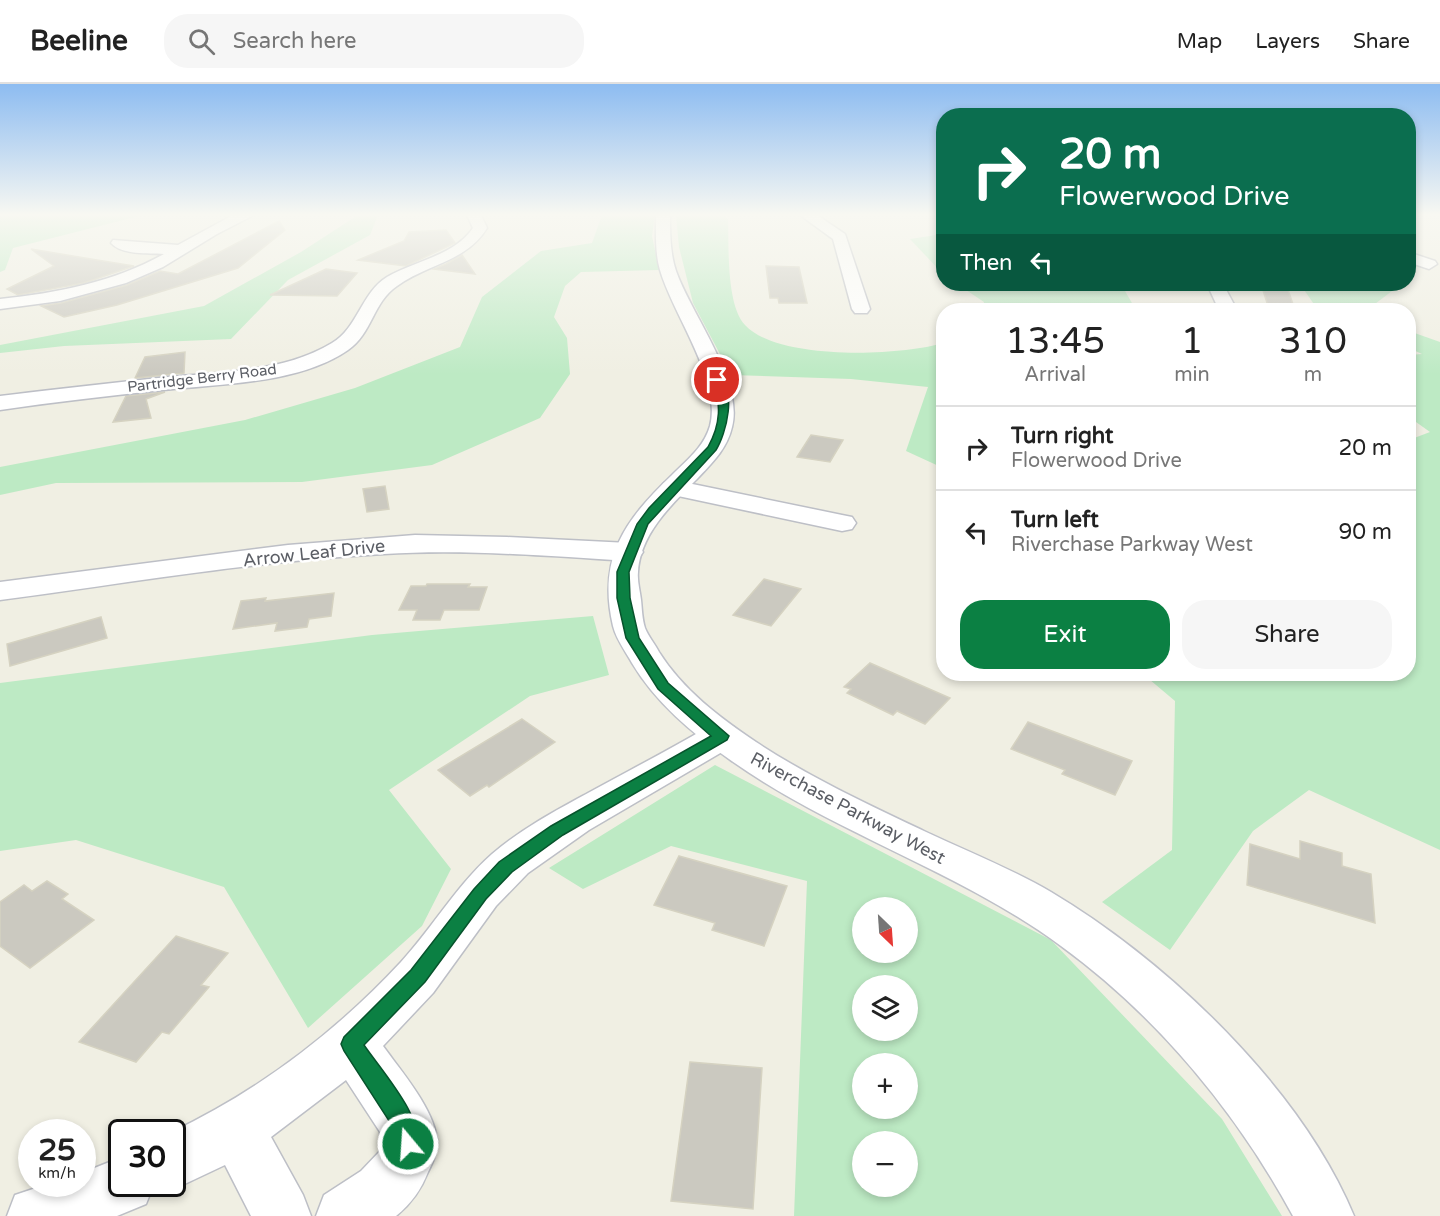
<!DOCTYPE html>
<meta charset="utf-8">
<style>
body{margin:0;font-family:"Varela Round",sans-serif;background:#f6f6f6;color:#222;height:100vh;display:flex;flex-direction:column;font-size:22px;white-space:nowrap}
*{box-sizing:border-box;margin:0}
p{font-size:20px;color:#767676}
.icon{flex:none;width:33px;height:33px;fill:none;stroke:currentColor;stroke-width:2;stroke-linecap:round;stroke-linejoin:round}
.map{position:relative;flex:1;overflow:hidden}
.details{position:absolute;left:936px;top:219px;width:480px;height:378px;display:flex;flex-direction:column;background:#fff;border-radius:24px;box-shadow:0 3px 9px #0003}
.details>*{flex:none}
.top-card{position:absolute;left:936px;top:24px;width:480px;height:183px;border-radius:24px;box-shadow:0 3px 9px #0003;background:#0b6e4f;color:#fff;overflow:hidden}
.needle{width:39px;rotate:155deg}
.controls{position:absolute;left:852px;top:813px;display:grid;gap:12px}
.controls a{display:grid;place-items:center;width:66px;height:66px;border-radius:50%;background:#fff;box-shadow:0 3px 9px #0003;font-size:30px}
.speed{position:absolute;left:18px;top:1035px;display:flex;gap:12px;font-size:30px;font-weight:700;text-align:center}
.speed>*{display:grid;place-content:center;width:78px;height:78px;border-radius:50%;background:#fff;box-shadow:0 3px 9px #0003;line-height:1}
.speed small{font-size:15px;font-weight:400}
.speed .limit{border:3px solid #111;border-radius:9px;background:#fff;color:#111}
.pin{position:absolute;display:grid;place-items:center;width:51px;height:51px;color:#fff;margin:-26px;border:3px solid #fff;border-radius:50%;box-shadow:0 2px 6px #0007}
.me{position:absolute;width:66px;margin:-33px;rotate:342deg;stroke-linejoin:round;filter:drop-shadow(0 0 4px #0008)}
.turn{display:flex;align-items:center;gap:21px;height:126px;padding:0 24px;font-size:27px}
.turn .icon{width:78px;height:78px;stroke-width:2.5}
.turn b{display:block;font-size:42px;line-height:51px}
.then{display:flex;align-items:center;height:57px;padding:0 24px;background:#0003;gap:12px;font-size:22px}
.eta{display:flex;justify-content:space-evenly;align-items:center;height:102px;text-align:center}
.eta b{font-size:36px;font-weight:600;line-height:42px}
.primary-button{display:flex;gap:12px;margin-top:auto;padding:12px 24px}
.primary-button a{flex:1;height:69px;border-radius:24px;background:#0b8043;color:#fff;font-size:24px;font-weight:600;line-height:69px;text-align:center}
.primary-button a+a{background:#f6f6f6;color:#222}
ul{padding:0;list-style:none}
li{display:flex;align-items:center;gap:18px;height:84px;padding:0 24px;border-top:2px solid #e0e0e0}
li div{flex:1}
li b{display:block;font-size:22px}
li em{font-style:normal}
header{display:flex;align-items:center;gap:36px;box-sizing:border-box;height:84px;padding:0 30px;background:#fff;border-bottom:2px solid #e0e0e0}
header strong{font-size:28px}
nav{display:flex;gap:33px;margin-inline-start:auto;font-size:21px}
.search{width:420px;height:54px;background:#f6f6f6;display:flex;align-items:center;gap:15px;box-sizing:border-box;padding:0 21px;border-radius:24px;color:#767676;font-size:22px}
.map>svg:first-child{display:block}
.green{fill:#bdeac4;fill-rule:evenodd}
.building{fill:#cbc9c0;stroke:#d5d2c1;stroke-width:1.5}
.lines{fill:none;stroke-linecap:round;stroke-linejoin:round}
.street-casing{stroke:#bdbfc6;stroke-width:3}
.secondary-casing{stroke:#bec0c8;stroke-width:3}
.street{fill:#fff;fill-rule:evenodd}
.secondary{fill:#fff;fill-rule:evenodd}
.route{fill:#0b8043;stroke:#07532c;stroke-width:1.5}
.labels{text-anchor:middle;stroke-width:5;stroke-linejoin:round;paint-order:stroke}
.far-street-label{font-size:15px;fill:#5b5e65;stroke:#fff}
.street-label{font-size:18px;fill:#5b5e65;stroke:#fff}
</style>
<header>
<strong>Beeline</strong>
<div class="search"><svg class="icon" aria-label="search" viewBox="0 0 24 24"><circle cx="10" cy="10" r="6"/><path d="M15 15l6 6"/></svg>Search here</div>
<nav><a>Map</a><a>Layers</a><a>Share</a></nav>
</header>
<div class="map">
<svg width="1440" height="1132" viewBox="0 0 1440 1132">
<rect width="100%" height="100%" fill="#f0efe3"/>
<g class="green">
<path d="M0,131H143L13,164L5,186L0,188Z"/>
<path d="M358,131H378L370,151L288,196L231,255L64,262L0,269V261L204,222L301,168Z"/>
<path d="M602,131H655L652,152L659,186L581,188L565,202L554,233L567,254L570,290L540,334L432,381L302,398L56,399L0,411V383L245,336L355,304L460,263L482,213L541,167L592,159Z"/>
<path d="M676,131H723L728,135C729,162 726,221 745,241C778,277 900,272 943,259V384L906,367L928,303L851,295L731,291L693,219L679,163Z"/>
<path d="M943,150H944L943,190L910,155Z"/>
<path d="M957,200H1121L1136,226H982L984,218Z"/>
<path d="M1300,200H1382L1392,207L1367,226H1318Z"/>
<path d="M1409,247L1440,258V766L1309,706L1253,747L1170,866L1102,818L1172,766L1175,617L1143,590H1408L1409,356L1430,348L1409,333V271L1422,270L1409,264Z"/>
<path d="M593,532L609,591L530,612L389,706L451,785L422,842L308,944L224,803L76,756L0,767V599L372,551Z"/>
<path d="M715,681L1051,856L1222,1035L1282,1132H794L807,797L671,762L583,805L549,784ZM862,824H908V868H862ZM862,902H908V946H862ZM862,980H908V1024H862ZM862,1058H908V1102H862Z"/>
</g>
<g class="building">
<path d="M279,137L285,146L238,184L117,221L64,233L41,222L61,219L127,201L160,187L178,190Z"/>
<path d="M446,146L455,159L406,182L358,176L404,157L409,148Z"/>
<path d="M31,165L91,175L134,182L84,199L18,211L7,205L54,182Z"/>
<path d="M462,171L475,190L434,185L446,180Z"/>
<path d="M766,182L799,183L807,219H779L778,214H770Z"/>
<path d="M326,185L357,189L337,212L270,211Z"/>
<path d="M1261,200H1286L1295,226L1269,225Z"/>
<path d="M185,268L184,289L135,294L145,273Z"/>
<path d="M165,308L146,315L151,334L113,338L126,312Z"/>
<path d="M811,351L843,356L830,378L797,373Z"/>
<path d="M385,402L389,425L367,428L363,405Z"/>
<path d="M764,495L801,505L771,542L733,531Z"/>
<path d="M427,500H470L468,503H487L479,526H444L440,536H413L417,526H399L411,502H426Z"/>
<path d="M334,509L331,532L309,535L307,543L275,547L277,539L233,545L241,517L266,514L265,517Z"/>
<path d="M101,533L107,554L10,582L7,560Z"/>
<path d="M870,579L950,614L925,640L897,627L893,631L847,609L851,605L844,603Z"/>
<path d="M522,635L555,658L489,703L487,701L470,712L438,686Z"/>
<path d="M1028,638L1132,677L1115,711L1062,690L1065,686L1011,665Z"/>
<path d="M1300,757L1342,769V782L1371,790L1375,839L1247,801L1250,760L1300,775Z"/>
<path d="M679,772L787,802L764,862L712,846L715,839L654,821Z"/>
<path d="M47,797L68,810L62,815L94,836L30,884L0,862V818L24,801L32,807Z"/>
<path d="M176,852L228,869L201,901L209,903L169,950L162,948L136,978L79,958Z"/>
<path d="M690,978L762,984L753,1125L671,1117Z"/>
</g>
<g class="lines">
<defs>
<g id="street">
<path d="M233,131H254L217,150L163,183L126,199L60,217L0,225V215C57,209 114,198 164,170C148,169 122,171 111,159L113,156L178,161Z"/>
<path d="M467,131H481L487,144C466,178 427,180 397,202C373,218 372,250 348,266C299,300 220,300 163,306C108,312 54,318 0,326V312C56,305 112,299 168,293C223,288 284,288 332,259C358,244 361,209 387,193C414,177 454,172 473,144Z"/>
<path d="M800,131H817L845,150L870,225L867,229H855L852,225L833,155Z"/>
<path d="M1408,168L1435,177L1437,180L1429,185L1408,178Z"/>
<path d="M1207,200H1223L1237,226H1219Z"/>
<path d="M673,396L842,431L852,433L856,439L852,445L842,447L664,409L660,404L664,399Z"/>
<path d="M415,451L507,453L629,459L639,462L643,468L639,474L629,477C547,472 465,465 384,470C255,477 128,499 0,516V498L288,461Z"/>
<path d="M721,640L734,643L739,652L734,661L589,746L528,789L496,822L433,909L383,962C401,987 435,1026 437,1057C437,1069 433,1078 428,1088C421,1106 411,1120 396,1132H316L324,1111L361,1087L381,1066L380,1048L346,996L271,1053L303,1111L311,1132H251L225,1081L172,1106L156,1100H172V1048C258,1007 336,948 401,878C433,843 457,801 492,770C521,745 555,727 588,709C628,687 669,666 708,643Z"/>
<path d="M122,1073V1100H154L146,1120L117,1132H7L15,1111L48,1100H82V1089Z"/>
</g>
<path id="secondary" d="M656,131H670C670,150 670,169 676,187C691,230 744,298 732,343C727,365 712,379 697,395C672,420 640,450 638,488C637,497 640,507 641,516C642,525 642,535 645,544C648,552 655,560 659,568C683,606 719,633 756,658C809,693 867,720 924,747C966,767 1010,784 1051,808C1168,878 1301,1004 1354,1132H1293C1236,1027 1157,932 1061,862C958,786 833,749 729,675C692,649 656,619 632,579C626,568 616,555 613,542C597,474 625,436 672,391C687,376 704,363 710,342C722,296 673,231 660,186C655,169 656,149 656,131Z"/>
</defs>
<use href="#street" class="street-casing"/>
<use href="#secondary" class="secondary-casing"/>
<use href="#street" class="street"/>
<use href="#secondary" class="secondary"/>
</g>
<linearGradient id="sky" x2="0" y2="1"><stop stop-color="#8dbcf1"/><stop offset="0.45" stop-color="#f8f8f2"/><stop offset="1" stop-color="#f8f8f2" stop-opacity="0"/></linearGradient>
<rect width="1440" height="290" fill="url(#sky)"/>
<path class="route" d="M717,293C738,305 726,350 716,366L648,440L629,488L630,514L639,554L668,599L729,652L727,656L563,751L512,788L486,815L425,898L364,961C381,986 429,1039 417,1069L408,1072L400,1069L395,1046L344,967L341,960L344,953L411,886L474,805L499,778L551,742L711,652L658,605L626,554L617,514V488L637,440L649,424L708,363C721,340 721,320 713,296Z"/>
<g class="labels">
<g class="far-street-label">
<text transform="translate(202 294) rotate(-7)" y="5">Partridge Berry Road</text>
</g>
<g class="street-label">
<text transform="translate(314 469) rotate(-6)" y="6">Arrow Leaf Drive</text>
<text transform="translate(848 724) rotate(28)" y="6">Riverchase Parkway West</text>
</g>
</g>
</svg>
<div class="controls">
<a><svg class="needle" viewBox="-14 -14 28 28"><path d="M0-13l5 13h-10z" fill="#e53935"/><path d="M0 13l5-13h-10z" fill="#767676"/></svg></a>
<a><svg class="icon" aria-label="layers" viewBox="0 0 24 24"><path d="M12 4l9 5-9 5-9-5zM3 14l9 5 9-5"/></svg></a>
<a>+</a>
<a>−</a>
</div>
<div class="speed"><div>25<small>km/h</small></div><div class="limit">30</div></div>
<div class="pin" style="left:717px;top:296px;background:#d93025"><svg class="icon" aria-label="arrive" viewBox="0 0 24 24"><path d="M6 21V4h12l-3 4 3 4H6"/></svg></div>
<svg class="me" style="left:408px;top:1060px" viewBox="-20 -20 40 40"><circle r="17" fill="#0b8043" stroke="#fff" stroke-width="3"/><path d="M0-11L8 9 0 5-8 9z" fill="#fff"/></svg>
<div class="top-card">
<div class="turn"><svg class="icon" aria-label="right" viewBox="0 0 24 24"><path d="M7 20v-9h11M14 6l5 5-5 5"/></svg><div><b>20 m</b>Flowerwood Drive</div></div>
<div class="then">Then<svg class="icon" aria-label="left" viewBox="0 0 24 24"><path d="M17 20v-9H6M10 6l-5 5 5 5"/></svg></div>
</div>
<section class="details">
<div class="eta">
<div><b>13:45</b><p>Arrival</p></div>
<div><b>1</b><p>min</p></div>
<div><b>310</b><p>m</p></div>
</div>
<ul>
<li><svg class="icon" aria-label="right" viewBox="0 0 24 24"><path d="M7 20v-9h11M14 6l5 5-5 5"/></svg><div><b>Turn right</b><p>Flowerwood Drive</p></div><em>20 m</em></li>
<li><svg class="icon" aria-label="left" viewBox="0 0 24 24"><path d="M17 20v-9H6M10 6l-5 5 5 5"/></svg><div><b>Turn left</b><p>Riverchase Parkway West</p></div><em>90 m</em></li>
</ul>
<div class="primary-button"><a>Exit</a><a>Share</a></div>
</section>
</div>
